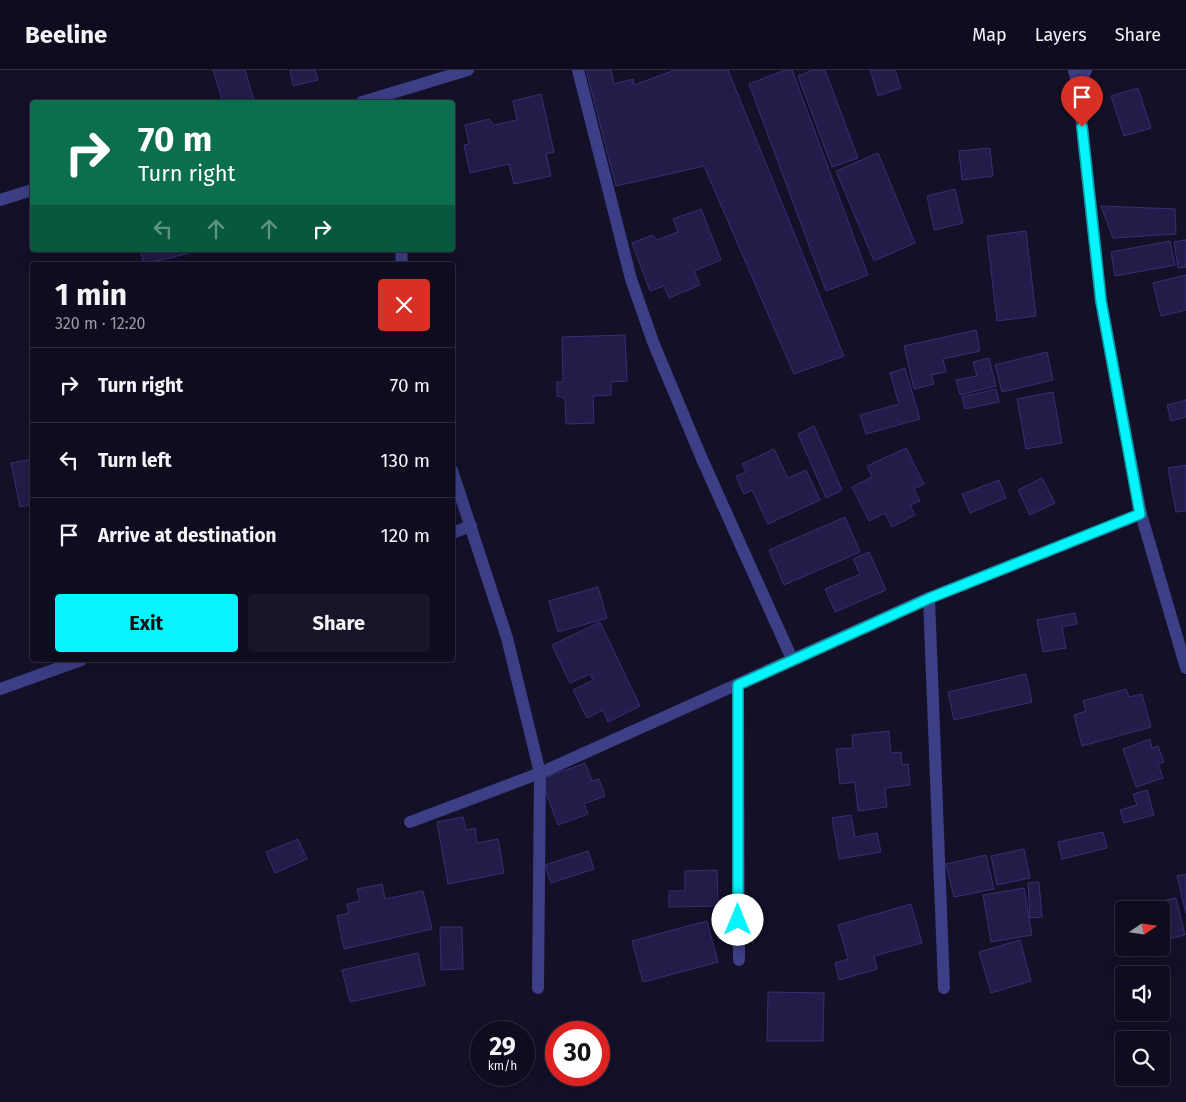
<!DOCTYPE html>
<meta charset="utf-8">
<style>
body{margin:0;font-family:"Fira Sans",sans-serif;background:#171527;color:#f1f3f6;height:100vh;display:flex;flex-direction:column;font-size:19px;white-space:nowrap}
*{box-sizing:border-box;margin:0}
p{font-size:16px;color:#9b9ba4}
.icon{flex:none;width:28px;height:28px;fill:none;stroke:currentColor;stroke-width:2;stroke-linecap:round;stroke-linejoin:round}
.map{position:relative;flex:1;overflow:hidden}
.side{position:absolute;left:30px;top:192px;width:425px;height:400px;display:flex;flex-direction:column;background:#0e0c1e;border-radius:5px;box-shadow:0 5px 20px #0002,0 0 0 1px #2e2c3c}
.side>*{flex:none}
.hud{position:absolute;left:30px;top:30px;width:425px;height:152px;border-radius:5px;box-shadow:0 5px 20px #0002,0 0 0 1px #2e2c3c;background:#0b6e4f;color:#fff;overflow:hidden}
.needle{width:32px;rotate:77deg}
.tools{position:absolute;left:1115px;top:831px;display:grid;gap:10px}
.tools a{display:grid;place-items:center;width:55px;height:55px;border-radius:5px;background:#0e0c1e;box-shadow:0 5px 20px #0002,0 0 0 1px #2e2c3c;font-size:25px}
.speed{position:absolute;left:470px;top:951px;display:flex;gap:10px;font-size:25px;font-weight:700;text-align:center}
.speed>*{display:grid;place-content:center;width:65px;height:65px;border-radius:50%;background:#0e0c1e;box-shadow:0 5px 20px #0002,0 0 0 1px #2e2c3c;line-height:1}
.speed small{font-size:12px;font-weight:400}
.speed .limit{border:8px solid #d22;background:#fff;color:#111}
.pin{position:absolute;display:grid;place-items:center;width:42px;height:42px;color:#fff;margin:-51px -21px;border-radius:50% 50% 50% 0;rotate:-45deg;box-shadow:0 0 5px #0007}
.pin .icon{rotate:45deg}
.me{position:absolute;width:55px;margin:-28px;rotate:0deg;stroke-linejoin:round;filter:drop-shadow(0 0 4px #0008)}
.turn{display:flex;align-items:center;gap:18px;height:105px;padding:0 25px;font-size:22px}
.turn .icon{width:65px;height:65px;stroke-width:2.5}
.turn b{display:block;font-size:35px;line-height:42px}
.lanes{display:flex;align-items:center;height:48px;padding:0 25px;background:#0003;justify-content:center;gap:25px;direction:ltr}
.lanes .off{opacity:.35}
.round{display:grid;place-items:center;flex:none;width:52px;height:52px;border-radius:5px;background:#171527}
.head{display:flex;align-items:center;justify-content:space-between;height:85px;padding:0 25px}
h1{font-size:30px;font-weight:700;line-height:38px}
.cta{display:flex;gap:10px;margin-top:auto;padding:10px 25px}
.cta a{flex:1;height:58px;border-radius:5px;background:#06f4fc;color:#111;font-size:20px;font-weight:700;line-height:58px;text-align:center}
.cta a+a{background:#171527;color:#f1f3f6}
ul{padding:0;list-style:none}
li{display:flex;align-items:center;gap:15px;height:75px;padding:0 25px;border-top:1px solid #2e2c3c}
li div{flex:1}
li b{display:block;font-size:19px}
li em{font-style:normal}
header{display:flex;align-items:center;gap:30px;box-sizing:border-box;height:70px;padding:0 25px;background:#0e0c1e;border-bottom:1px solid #2e2c3c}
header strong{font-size:24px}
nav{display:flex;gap:28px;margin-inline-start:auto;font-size:18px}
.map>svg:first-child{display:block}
.building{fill:#221c48;stroke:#382f74}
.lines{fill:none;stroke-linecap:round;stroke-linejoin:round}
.minor{stroke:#3c3e86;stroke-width:12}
.route-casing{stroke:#049fa4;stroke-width:12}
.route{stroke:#06f4fc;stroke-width:9}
</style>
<header>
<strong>Beeline</strong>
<nav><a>Map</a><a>Layers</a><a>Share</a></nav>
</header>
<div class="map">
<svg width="1186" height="1032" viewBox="0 0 1186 1032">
<rect width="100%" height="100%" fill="#131028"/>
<g class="building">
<path d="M213,0H245L254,31L223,32Z"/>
<path d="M290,0H315L318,10L293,16Z"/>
<path d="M586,0H611L614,14L633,9L634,15L675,0H728L844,286L794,304L704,96L616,116Z"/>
<path d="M785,0H792L868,205L826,221L749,14Z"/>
<path d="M813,0H825L858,88L832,97L798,6Z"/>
<path d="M870,0H895L901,18L878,26Z"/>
<path d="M1138,18L1151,58L1124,66L1111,26Z"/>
<path d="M541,24L554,82L546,84L551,106L514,114L509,94L470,103L464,75L469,74L465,55L489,49L494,55L517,50L513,31Z"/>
<path d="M990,78L993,106L962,110L959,81Z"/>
<path d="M878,83L915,173L874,191L836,101Z"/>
<path d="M955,119L963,153L934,160L927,126Z"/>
<path d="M1101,136L1175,139L1176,164L1113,168Z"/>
<path d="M701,139L721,190L694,201L700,215L669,228L664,216L650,221L632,173L652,165L657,170L678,162L673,149Z"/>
<path d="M1026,161L1036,246L997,251L987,166Z"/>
<path d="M1186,170V197L1178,198L1174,172Z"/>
<path d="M1170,171L1175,195L1115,206L1111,182Z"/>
<path d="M140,180H189L190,183L144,194Z"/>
<path d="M1186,205V240L1161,246L1153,213Z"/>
<path d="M976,260L980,281L943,289L946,302L931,305L934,314L914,319L904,276Z"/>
<path d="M625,265L627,311L611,312V325L593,326L594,353L566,354L565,328L557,326V312H563L562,267Z"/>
<path d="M1047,282L1053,310L1002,322L995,295Z"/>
<path d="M989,288L996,316L960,325L956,310L977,306L973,292Z"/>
<path d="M905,298L920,349L866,364L860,345L899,334L890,303Z"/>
<path d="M996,319L999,332L965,339L962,327Z"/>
<path d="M1053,322L1062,373L1026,379L1017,329Z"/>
<path d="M1186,330V347L1171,351L1167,335Z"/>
<path d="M814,356L842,420L826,428L798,364Z"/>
<path d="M906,378L924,414L914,419L920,431L910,435L915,445L892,457L885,443L869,451L852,417L872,407L867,396Z"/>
<path d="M774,379L788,408L806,400L820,430L768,454L752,420L744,424L736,406L746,402L742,394Z"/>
<path d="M32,389V434L20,437L11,393Z"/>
<path d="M1186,395V441L1176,442L1168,398Z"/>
<path d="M1042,408L1055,433L1030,445L1018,420Z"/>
<path d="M999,410L1006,428L970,443L962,424Z"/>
<path d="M845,447L860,482L784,515L769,480Z"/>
<path d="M869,482L886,520L835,542L825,519L860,504L853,489Z"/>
<path d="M598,517L607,548L558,562L549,531Z"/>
<path d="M1075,543L1077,554L1062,557L1066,578L1043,582L1037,550Z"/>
<path d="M600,552L640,636L608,652L603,640L587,648L573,620L593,610L590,604L570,613L552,575Z"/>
<path d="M1026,604L1032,632L954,650L948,622Z"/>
<path d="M1126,619L1129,627L1142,624L1151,657L1082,676L1074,645L1086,641L1083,631Z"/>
<path d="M889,661L891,683L901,682L902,695L908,694L910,715L885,718L887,737L858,741L855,712L840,714L836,679L853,678L852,665Z"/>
<path d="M1150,669L1152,678L1158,676L1164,692L1158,694L1163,708L1136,717L1123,679Z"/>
<path d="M585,693L592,711L599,709L605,726L584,734L588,744L558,755L541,709Z"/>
<path d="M1147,720L1154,745L1124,753L1120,740L1137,735L1133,724Z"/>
<path d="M851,745L855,767L877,763L881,782L839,789L832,748Z"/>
<path d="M463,747L466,760L475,758L477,773L498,769L504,803L448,814L437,752Z"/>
<path d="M1103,762L1107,778L1062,789L1058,772Z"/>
<path d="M298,769L307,789L275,803L266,782Z"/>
<path d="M1024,779L1030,808L997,815L991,786Z"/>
<path d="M588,781L594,799L551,813L545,795Z"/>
<path d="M986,785L994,819L954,827L946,794Z"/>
<path d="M717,800L718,836L669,837V821H685V801Z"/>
<path d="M1186,804V844L1177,806Z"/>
<path d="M1039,812L1042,847L1030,848L1028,813Z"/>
<path d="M382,814L385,829L423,821L432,859L344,879L337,846L349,843L347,834L360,831L357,819Z"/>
<path d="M1024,818L1032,865L991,872L983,825Z"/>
<path d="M1176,828L1185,865L1161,871V840H1132V838Z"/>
<path d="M911,834L922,873L874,886L877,899L839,910L835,893L848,889L838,855Z"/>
<path d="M707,851L718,892L643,912L632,871Z"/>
<path d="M440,857H462L463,899L441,900Z"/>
<path d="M1020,870L1031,911L991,923L979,882Z"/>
<path d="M418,883L425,915L350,932L342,900Z"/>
<path d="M768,922L824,923L823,971H767Z"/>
</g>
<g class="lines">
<g class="minor">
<path d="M578,0L631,209L653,272L702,389L792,589"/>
<path d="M1074,0L1078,18L1101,231L1122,345L1141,444L1186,598"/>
<path d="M1078,18L1086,0"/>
<path d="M362,32L468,0"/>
<path d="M0,130L32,120"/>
<path d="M401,180L402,195"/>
<path d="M452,400L507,568L540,703L538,918"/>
<path d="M452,463L471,456"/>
<path d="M929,528L944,918"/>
<path d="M738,615L739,890"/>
<path d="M0,619L81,590"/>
<path d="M410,752L540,703L929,528L1141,444"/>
</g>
</g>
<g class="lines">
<defs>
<path id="route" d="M738,850V615L930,528L1140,444L1101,231L1082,57"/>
</defs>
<use href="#route" class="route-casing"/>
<use href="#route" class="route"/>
</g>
</svg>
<div class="tools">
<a><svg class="needle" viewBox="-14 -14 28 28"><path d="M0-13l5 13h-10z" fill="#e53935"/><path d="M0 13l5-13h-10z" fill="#9b9ba4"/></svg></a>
<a><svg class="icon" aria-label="sound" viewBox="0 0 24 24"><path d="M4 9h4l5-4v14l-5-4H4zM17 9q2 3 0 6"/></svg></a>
<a><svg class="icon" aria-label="search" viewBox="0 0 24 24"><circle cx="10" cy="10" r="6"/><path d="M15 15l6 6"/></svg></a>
</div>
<div class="speed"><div>29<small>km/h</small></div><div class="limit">30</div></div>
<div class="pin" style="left:1082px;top:57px;background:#d93025"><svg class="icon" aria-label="arrive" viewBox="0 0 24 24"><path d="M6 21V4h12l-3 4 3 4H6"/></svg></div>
<svg class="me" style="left:738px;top:850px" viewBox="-20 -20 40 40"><circle r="19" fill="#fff"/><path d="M0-13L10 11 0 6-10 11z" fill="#06f4fc"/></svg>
<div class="hud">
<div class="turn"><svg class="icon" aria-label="right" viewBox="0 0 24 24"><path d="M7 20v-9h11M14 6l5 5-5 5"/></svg><div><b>70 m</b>Turn right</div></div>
<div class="lanes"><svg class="icon off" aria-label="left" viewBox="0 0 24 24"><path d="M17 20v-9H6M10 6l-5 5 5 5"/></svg><svg class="icon off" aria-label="ahead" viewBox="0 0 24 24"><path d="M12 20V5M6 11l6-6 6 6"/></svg><svg class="icon off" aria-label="ahead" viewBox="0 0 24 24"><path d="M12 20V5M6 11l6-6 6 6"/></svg><svg class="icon" aria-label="right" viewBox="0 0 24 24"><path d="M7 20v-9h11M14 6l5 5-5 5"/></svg></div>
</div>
<section class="side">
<div class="head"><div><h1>1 min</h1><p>320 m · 12:20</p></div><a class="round" style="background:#d93025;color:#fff"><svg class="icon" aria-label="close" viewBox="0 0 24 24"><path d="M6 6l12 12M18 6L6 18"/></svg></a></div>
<ul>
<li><svg class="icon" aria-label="right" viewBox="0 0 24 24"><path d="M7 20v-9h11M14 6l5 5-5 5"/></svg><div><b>Turn right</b></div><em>70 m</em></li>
<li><svg class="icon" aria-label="left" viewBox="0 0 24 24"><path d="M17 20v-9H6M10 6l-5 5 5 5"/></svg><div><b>Turn left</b></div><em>130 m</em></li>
<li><svg class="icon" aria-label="arrive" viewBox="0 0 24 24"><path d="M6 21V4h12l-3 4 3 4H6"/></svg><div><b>Arrive at destination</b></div><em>120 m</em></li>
</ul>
<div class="cta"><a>Exit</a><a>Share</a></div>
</section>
</div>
